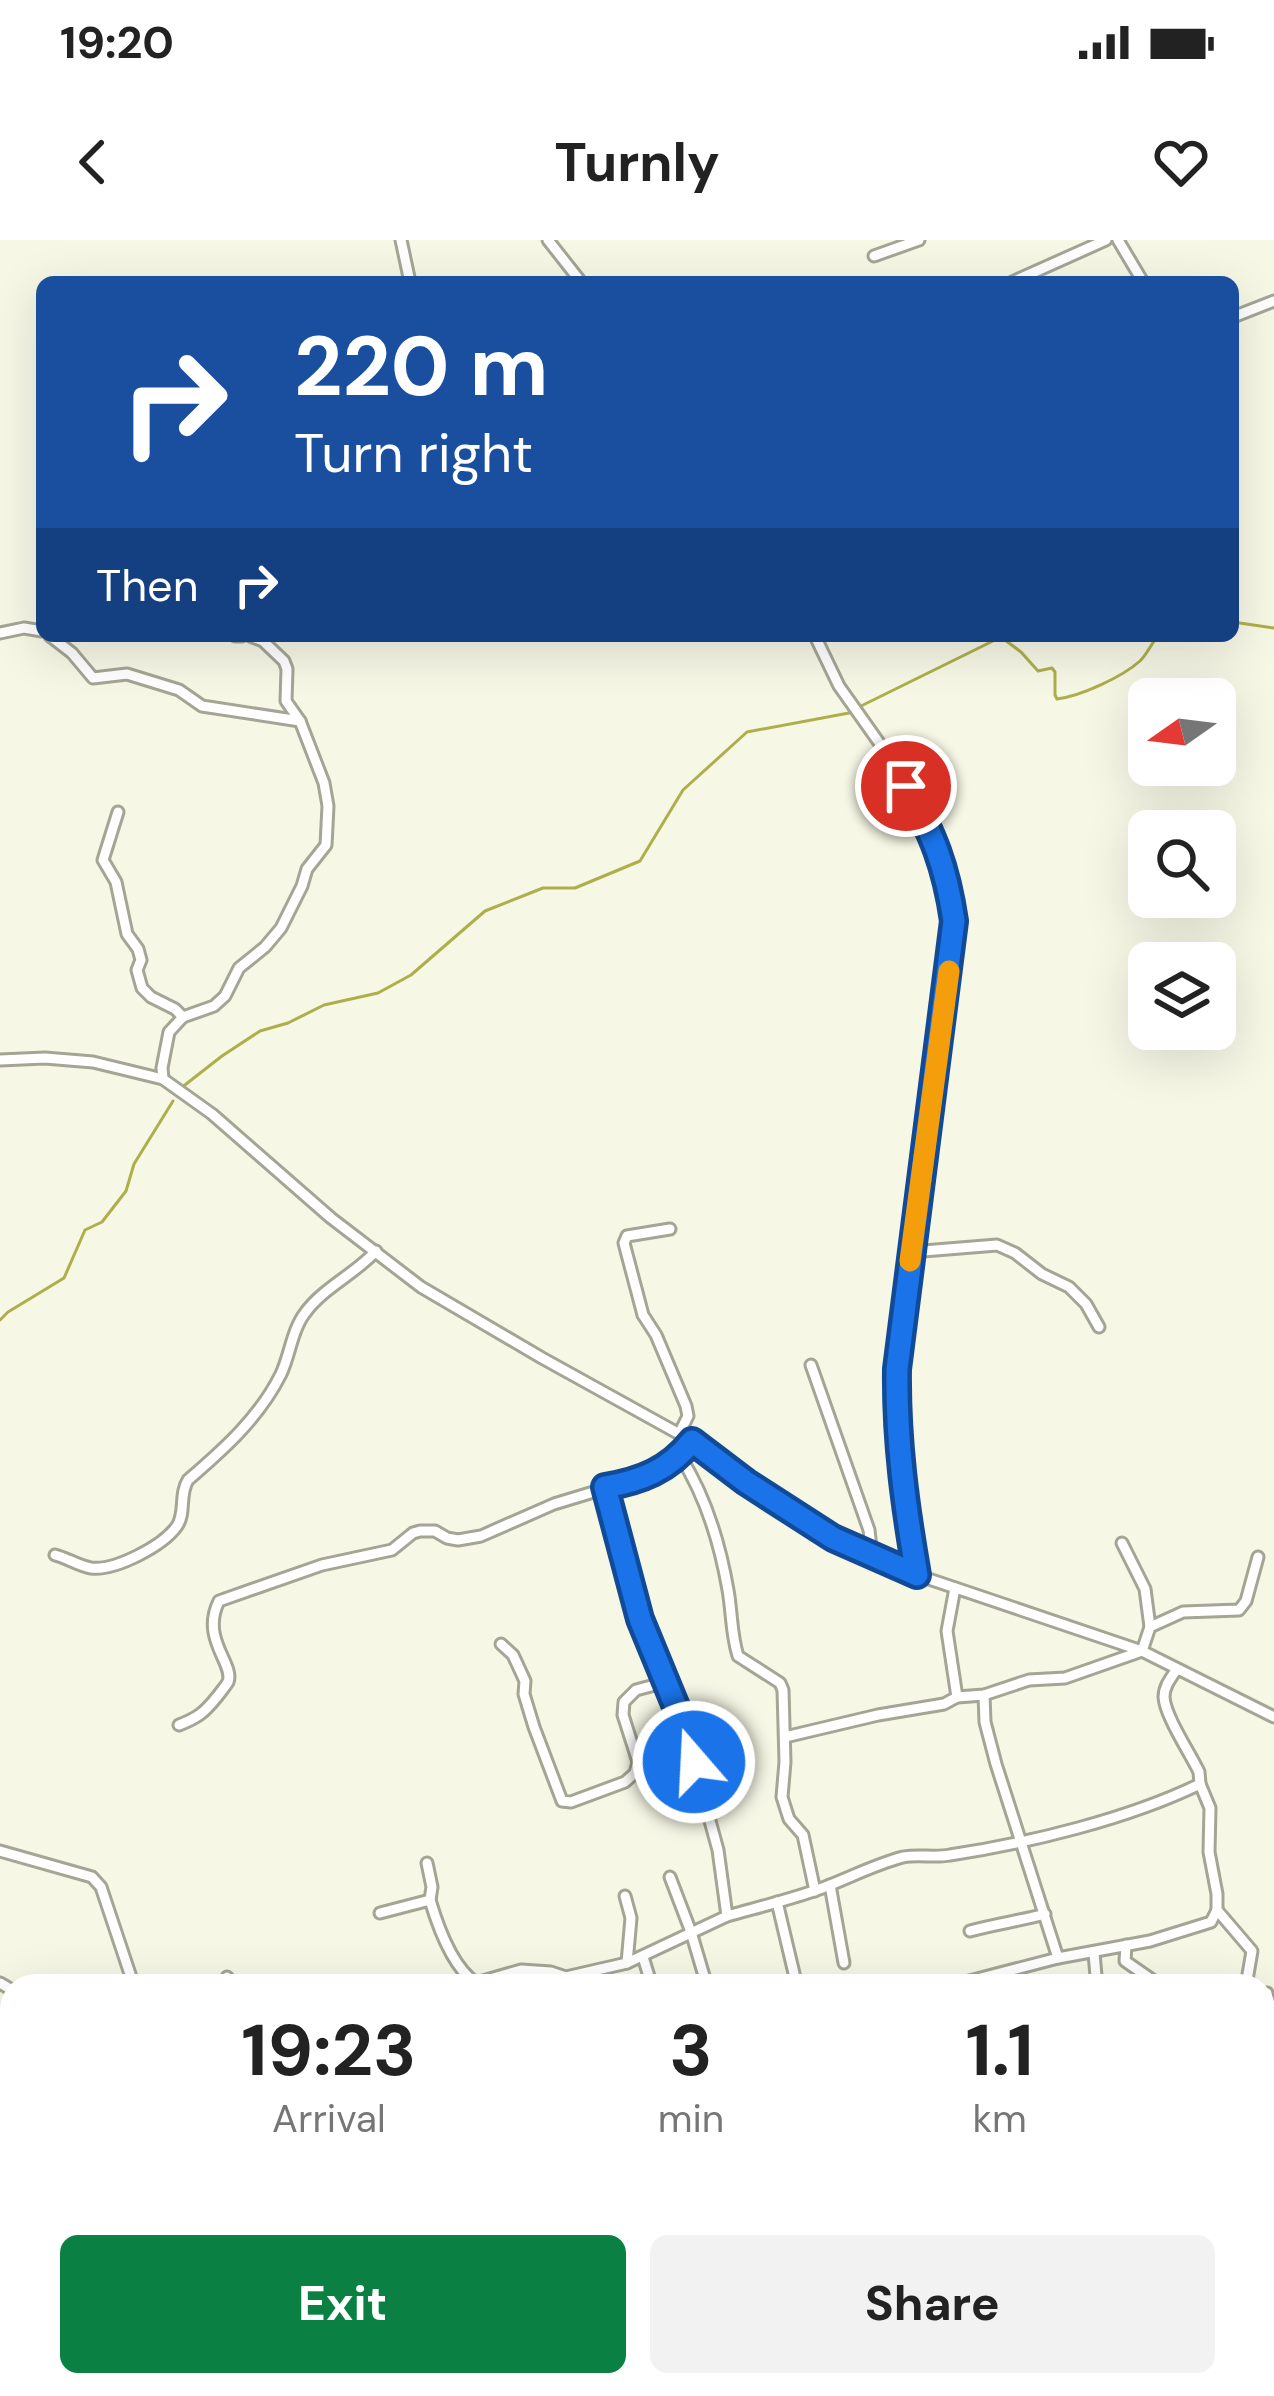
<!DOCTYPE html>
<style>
body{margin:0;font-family:"DM Sans",sans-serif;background:#f2f2f2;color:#222;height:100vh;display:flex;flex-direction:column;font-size:45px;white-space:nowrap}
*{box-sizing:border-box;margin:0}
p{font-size:39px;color:#767676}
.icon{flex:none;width:66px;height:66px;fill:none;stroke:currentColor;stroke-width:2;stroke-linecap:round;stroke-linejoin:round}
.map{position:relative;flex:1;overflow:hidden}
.drawer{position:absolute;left:0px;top:1734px;width:1275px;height:423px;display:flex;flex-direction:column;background:#fff;border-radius:36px 36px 0 0;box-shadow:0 12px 48px #0002}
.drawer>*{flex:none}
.hud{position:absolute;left:36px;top:36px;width:1203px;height:366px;border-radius:18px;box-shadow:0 12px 48px #0002;background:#1a4fa0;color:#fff;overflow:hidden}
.needle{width:78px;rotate:256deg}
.controls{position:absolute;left:1128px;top:438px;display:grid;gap:24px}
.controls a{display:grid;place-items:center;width:108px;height:108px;border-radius:18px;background:#fff;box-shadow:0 12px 48px #0002;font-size:60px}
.pin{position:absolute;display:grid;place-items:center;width:102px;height:102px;color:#fff;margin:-51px;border:6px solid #fff;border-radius:50%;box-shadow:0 3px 12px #0007}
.me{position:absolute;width:132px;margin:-66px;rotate:341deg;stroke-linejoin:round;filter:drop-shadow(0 0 9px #0008)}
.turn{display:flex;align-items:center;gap:42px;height:252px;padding:0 60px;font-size:54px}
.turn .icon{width:156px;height:156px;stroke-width:2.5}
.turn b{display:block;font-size:84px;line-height:102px}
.then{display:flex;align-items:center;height:114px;padding:0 60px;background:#0003;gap:24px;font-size:45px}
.eta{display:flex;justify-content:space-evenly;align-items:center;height:204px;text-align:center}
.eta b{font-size:72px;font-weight:700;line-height:84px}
.button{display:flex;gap:24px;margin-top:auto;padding:24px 60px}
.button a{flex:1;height:138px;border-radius:18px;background:#0b8043;color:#fff;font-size:48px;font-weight:700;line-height:138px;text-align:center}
.button a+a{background:#f2f2f2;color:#222}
.status{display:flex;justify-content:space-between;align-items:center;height:84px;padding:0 60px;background:#fff;direction:ltr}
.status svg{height:33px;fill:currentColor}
header{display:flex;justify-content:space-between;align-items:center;height:156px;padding:0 60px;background:#fff;font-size:54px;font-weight:700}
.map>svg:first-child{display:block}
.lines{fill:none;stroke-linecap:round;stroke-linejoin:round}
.stream{stroke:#aeaf4a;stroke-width:3}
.minor-casing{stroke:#a4a594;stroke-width:15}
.minor{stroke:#fff;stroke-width:9}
.route-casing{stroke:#114b97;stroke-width:30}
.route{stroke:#1a73e8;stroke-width:21}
.slow{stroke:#f59e0b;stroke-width:21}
</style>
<div class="status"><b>19:20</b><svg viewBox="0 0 49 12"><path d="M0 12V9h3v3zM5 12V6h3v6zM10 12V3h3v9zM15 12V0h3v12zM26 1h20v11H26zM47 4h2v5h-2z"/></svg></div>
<header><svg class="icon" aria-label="back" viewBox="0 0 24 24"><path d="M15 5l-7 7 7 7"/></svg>Turnly<svg class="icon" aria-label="heart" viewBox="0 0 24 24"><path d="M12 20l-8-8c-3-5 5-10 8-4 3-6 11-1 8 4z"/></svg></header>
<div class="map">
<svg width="1274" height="2156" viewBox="0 0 1274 2156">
<rect width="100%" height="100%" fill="#f6f7e5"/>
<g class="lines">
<g class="stream">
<path d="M1233,382L1274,388"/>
<path d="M859,467L1001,397L1021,412L1038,431L1052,428L1055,432V455L1057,459C1081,456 1122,437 1140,421C1146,415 1152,404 1157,396"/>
<path d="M181,848L222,816L260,791L288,783L324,765L378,753L411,735L485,671L543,648H575L640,621L683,550L747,492L849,473"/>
<path d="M0,1080L8,1072L64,1038L85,990L102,982L126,951L134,924L173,861"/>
</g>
<defs>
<g id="minor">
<path d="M401,0L410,42"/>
<path d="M548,0L581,42"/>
<path d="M1118,0L1143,42"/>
<path d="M874,16L919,0"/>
<path d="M1012,42L1106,0"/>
<path d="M1233,77L1274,61"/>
<path d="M0,393L24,388L42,391"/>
<path d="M50,396L72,413L93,438L127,434L179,450L202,466L300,481"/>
<path d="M235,396H242"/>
<path d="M815,396L839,446L892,521L937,605L948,641L954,681L897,1129C896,1200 905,1266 917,1335"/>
<path d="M118,572L103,620L116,642L127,694L138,709L141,720L137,730L142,748L151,757L175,769L183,777"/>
<path d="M0,820L45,818L93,822L163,839L212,874L331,978L421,1047L542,1118L692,1201L746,1242L833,1298L917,1335L1142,1411L1274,1477"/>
<path d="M163,839L162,828L169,792L183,777L214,766L225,756L239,728L265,707L281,688L302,646L307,629L326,605L328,566L324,543L300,481L286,461L287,429L284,421L263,401L250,396"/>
<path d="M670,989L627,996L624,1003L643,1075L656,1095L686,1166L688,1176L679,1194"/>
<path d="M911,1012L997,1005L1015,1013L1042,1034L1069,1047L1086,1064L1099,1087"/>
<path d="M811,1125L869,1290L872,1316"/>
<path d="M680,1216C705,1255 720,1304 728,1350C732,1372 731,1394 738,1416L780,1443L783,1450L785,1522L782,1557L789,1579L803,1595L815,1651"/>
<path d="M1122,1303L1145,1349L1150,1387"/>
<path d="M55,1315C67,1318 79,1326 91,1328C115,1331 163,1306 177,1286C186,1273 179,1254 188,1240C224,1209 259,1178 281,1134C290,1115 292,1090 305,1073C323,1048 355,1034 376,1011"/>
<path d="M501,1404L513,1415L525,1441L524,1454L534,1487L562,1561L571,1562L625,1542L635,1533L638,1522L623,1475L624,1462L636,1450L666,1442"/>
<path d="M984,1455L985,1482L996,1524L1058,1718L1150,1701L1211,1682L1217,1670V1654L1209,1612L1210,1568L1200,1544"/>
<path d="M957,1457L984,1455L1029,1440L1065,1438L1142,1411L1150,1387L1183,1372L1239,1370L1246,1361L1258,1317"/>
<path d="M179,1485C197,1478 204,1473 216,1458C217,1457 227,1444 228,1442C235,1424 200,1399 219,1361L322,1325L392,1310L413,1293L420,1291H435L447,1298L458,1300L481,1296L554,1264L656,1233L680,1216L692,1201"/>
<path d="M785,1497L878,1475L944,1464L957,1457L947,1391L955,1348"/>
<path d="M0,1611L92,1637L101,1647L134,1746"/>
<path d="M427,1623L432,1647L430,1660"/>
<path d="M670,1637L691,1692L707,1746"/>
<path d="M830,1645L844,1723"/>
<path d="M625,1656L631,1678L627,1723"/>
<path d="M777,1662L797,1746"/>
<path d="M1217,1670L1252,1711L1246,1746"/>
<path d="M380,1673L430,1660C438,1687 452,1727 476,1743"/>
<path d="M727,1676C759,1667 793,1659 825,1647C851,1637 876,1624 903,1617C919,1614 934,1618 950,1615C1029,1603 1128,1579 1200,1544L1199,1532C1190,1513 1165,1476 1164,1457C1164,1446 1171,1438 1177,1429"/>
<path d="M970,1691C995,1684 1019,1681 1045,1674"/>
<path d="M1126,1705L1125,1721L1161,1746"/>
<path d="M1094,1713L1096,1736L1101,1746"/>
<path d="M643,1717L652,1746"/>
<path d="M227,1737L235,1746"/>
<path d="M0,1743L12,1750"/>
<path d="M476,1743L521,1730L551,1732L566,1737L627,1723L727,1676L718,1610L684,1486L640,1379L605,1247"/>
<path d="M950,1746L1058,1718"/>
<path d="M1267,1753L1274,1793"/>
<path d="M0,1849L12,1856"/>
<path d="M0,2002L12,1997"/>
<path d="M1263,2045L1274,2052"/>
<path d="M1263,2091L1274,2075"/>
<path d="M0,2104L12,2100"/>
<path d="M692,2145L742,2156"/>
<path d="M834,2145L836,2156"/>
<path d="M868,2153L941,2156"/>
<path d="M149,2156L168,2145"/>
<path d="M565,2156L570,2145"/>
<path d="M642,2156L644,2145"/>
<path d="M753,2156V2145"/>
<path d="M975,2156L977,2145"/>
<path d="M1207,2156L1213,2145"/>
</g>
</defs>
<use href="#minor" class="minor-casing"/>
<use href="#minor" class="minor"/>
</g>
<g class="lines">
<defs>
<path id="route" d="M694,1522L684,1486L640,1379L605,1247C641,1241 669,1230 692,1201L746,1242L833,1298L917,1335C905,1266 896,1200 897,1129L954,681C946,626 933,594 906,546"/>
</defs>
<use href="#route" class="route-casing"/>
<use href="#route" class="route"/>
<path class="slow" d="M910,1021L949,731"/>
</g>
</svg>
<div class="controls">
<a><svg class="needle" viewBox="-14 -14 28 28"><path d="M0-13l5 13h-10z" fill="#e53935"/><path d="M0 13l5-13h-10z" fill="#767676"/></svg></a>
<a><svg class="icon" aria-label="search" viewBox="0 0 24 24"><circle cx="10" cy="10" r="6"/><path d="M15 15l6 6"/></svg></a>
<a><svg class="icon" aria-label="layers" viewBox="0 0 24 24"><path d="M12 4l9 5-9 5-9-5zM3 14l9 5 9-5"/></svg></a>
</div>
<div class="pin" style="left:906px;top:546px;background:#d93025"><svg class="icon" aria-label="arrive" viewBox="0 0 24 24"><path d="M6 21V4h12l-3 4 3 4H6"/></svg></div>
<svg class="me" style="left:694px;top:1522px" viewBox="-20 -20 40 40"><circle r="17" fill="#1a73e8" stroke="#fff" stroke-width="3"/><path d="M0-11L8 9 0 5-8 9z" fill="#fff"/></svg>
<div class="hud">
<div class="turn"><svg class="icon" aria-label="right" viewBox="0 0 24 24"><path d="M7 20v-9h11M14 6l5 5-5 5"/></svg><div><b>220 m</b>Turn right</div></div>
<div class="then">Then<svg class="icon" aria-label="right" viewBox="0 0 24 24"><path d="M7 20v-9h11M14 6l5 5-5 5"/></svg></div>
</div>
<section class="drawer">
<div class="eta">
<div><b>19:23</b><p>Arrival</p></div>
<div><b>3</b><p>min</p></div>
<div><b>1.1</b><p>km</p></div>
</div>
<div class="button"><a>Exit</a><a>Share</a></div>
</section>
</div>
